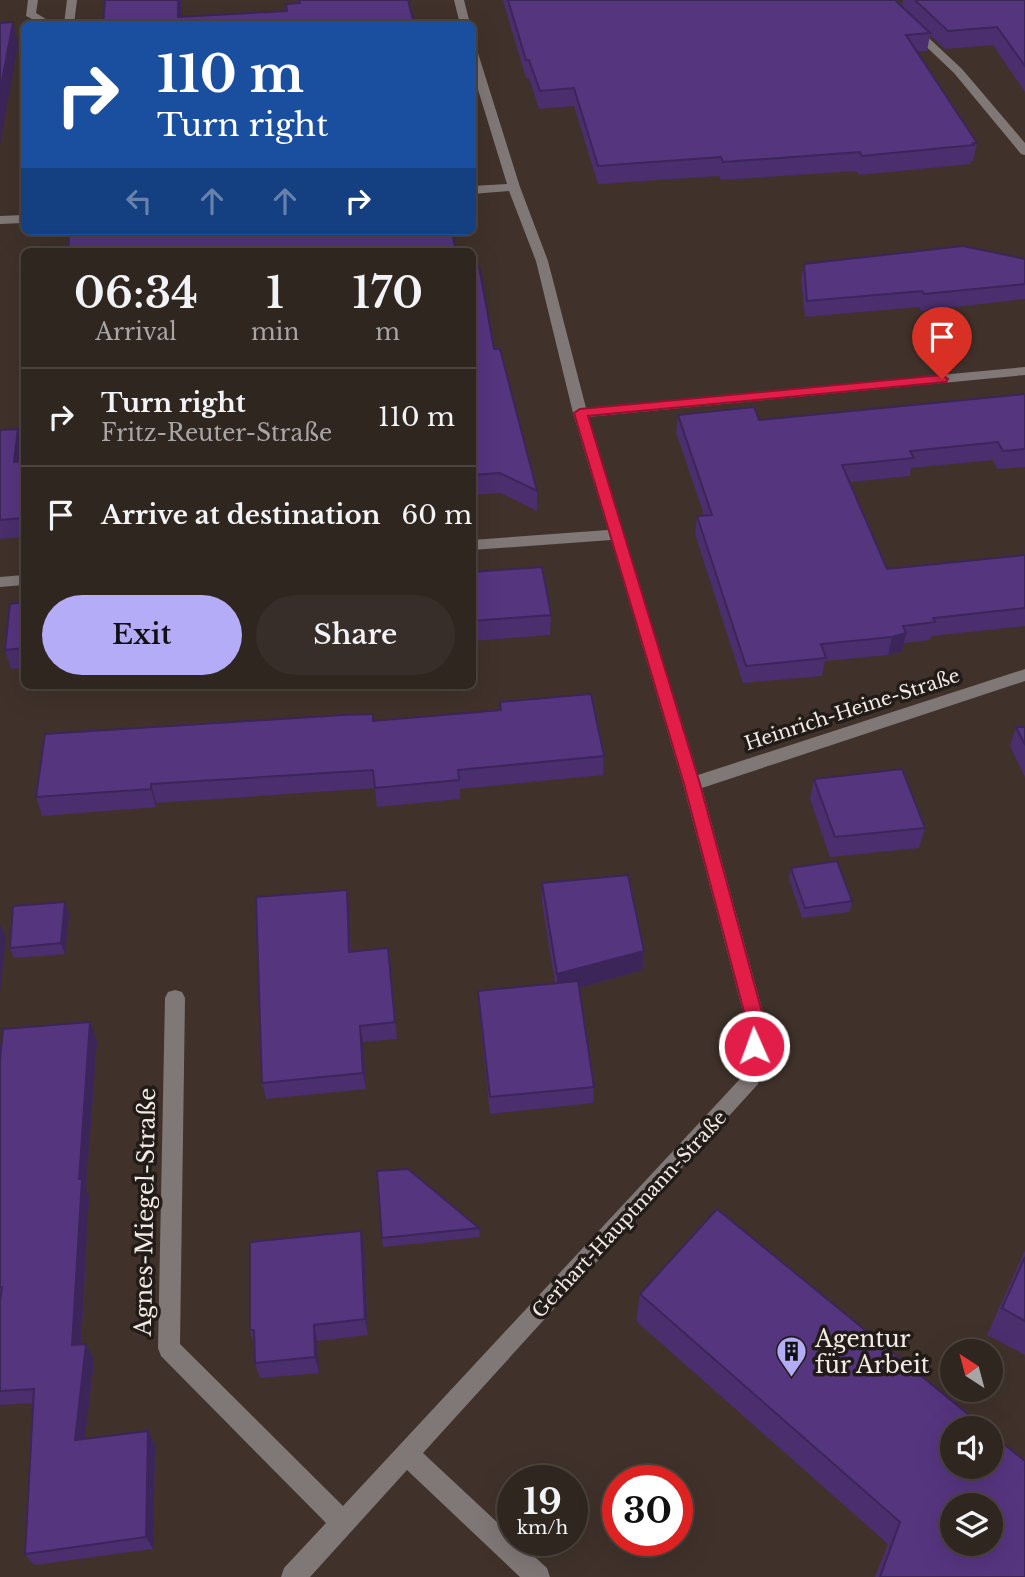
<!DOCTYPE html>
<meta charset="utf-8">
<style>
body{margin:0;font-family:"Libre Baskerville",serif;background:#382e29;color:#f1f3f6;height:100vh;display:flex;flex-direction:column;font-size:26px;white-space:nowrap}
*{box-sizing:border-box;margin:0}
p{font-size:23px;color:#a8a5a5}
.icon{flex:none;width:38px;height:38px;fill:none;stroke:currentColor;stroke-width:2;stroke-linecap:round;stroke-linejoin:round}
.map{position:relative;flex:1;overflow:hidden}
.details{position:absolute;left:21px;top:248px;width:455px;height:441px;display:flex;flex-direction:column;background:#302620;border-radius:10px;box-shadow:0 7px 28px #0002,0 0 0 2px #4b433e}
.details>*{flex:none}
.guide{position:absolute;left:21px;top:21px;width:455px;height:214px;border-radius:10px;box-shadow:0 7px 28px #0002,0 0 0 2px #4b433e;background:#1a4fa0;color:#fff;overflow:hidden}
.needle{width:46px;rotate:324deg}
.fabs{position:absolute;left:940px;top:1339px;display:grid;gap:14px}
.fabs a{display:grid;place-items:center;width:63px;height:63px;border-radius:50%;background:#302620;box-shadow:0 7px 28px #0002,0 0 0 2px #4b433e;font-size:35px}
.speed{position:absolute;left:497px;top:1465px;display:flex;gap:14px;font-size:35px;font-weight:700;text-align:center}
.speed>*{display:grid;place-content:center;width:91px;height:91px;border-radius:50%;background:#302620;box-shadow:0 7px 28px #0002,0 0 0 2px #4b433e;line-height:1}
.speed small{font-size:18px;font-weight:400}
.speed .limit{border:10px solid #d22;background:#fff;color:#111}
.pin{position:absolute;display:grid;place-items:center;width:60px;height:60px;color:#fff;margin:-72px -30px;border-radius:50% 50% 50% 0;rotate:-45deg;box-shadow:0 0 7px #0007}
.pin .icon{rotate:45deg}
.me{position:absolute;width:77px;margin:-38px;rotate:358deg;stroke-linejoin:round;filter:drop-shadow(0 0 5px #0008)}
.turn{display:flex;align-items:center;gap:24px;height:147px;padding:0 21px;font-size:32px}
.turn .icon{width:91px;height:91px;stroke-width:2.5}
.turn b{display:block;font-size:49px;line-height:60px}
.lanes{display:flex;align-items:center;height:66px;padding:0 21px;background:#0003;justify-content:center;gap:35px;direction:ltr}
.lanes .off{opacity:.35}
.eta{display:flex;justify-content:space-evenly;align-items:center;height:119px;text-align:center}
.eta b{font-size:42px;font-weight:600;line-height:49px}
.action{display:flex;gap:14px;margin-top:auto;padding:14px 21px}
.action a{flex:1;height:80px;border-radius:42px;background:#b5acf8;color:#111;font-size:28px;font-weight:600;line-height:80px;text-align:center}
.action a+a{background:#382e29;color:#f1f3f6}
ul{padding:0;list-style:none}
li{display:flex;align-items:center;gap:21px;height:98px;padding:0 21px;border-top:2px solid #4b433e}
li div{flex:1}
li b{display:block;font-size:26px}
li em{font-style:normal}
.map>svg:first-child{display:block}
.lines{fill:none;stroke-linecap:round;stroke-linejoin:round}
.minor{fill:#807877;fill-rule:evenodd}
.wall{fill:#4a2e6d}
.shaded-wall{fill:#3c2559}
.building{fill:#56357f;stroke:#3c2559;stroke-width:2;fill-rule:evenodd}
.route{fill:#e11d48;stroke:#92132f;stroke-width:2}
.labels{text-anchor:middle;stroke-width:7;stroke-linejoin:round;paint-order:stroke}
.street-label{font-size:19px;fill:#f3eae5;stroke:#221c18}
.near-street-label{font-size:23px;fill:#f3eae5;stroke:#221c18}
.near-poi-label{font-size:23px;fill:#f3eae5;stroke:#221c18;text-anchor:start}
</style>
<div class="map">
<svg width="1025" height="1577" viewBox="0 0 1025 1577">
<rect width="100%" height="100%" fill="#40322b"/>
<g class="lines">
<g class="minor">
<path d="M28,0H38L36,13L54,24H42L26,16Z"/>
<path d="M67,0H77L74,24H64Z"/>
<path d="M454,0H464L470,24H460Z"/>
<path d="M877,0H888L962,69L1025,143V155L1021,154L954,73Z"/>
<path d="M472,47L477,50L520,187L548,261L586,408L1025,367V375L588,417L698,775L1025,669V681L702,788L767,1027L758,1084L423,1453L513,1537V1540H516L547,1568L550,1577H520L407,1470L310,1577H281L284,1568L326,1523L161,1356L158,1348L165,998L168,992L175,990L182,992L185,998L180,1344L343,1506L739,1080L747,1027L683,784L611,540L472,550V540L608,530L573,413L536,261L509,191L472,194V186L507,184L472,70Z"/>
<path d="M24,215V223L0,224V216Z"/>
<path d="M24,575V585L0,587V577Z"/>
</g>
</g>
<g class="wall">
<path d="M503,0H895L902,7L903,0H1025V92L993,45L945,49L930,35L927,51H917L977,143L973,161H971L970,164L859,175L856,171L721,180L719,176L598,184L574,106L539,109L529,78H526Z"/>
<path d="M1025,259V299L921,311L919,307L805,317L801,280L804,264Z"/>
<path d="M472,266L494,349L537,491V511L501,493L472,495Z"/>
<path d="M1025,394V467L997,469L993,460L911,468L910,476L850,482L887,569L1025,555V626L931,636L930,640L904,643L902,651L888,655L825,661L822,676L743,683L695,534L697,516L704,515L676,432L678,415L759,420Z"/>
<path d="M0,430L23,447L21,461H24V537L0,539Z"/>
<path d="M472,572L551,615L550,635L472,641Z"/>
<path d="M24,602V668L11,669L5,650Z"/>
<path d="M500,702L604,756L603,775L460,789V799L377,807L375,788L156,803V807L42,816L36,797L373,721L500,710Z"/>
<path d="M1016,727H1025V777L1010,746Z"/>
<path d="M814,779L925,828L919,848L830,857L810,799Z"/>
<path d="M791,868L852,901L850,912L802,918L789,878Z"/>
<path d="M542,883L644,951L642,970L579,988L594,1087L593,1103L490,1114L479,1008L478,991L555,983L542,902Z"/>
<path d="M349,907L351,951L388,948L397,1039L363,1042L366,1089L266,1099L262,1083Z"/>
<path d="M69,913L65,954L14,958L10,948Z"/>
<path d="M97,1040L86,1189L89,1195L81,1345L86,1344L94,1359L85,1439L148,1431L155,1445L153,1549L34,1565L25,1554L33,1403L0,1405V1060Z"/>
<path d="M479,1228L480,1237L383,1247L382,1238Z"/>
<path d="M364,1248L368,1335L317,1341L319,1373L260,1378L255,1363L254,1346L250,1330Z"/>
<path d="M1025,1250V1355L987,1335Z"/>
<path d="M640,1294L1025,1577H875L888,1544L636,1321Z"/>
</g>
<g class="shaded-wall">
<path d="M178,0H181V24L178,17Z"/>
<path d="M13,22L18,44L0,144V92Z"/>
<path d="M18,429L23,447L19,480L14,462Z"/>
<path d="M906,633L902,651L888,655L892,637Z"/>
<path d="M151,784L156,803V807L151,789Z"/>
<path d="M347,890L349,907L351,968L349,952Z"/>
<path d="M65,902L69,913L65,954L61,943Z"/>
<path d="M0,924L6,938L0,991Z"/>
<path d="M644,951L642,970L557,994V974Z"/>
<path d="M90,1022L97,1040L86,1189L89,1195L80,1360L72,1345L79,1179Z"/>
<path d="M360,1026L363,1042L366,1089L363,1073Z"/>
<path d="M361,1231L364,1248L368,1335L365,1319Z"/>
<path d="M314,1325L317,1341L319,1373L315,1357Z"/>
<path d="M86,1344L94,1359L83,1454L75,1440Z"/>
<path d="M148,1431L155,1445L153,1549L146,1537Z"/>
</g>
<g class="building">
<path d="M105,0H178V17L287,11L286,4L300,3L299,0H408L414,24H103Z"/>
<path d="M508,0H895L930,33L906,35L977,143H973L974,145L862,156L860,152L723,162L721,157L598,166L574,88L540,91L529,60H526Z"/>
<path d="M915,0H1025V66L997,27L948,31Z"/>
<path d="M13,22L0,92V23Z"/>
<path d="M69,231H452L456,252H68Z"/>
<path d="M963,246L1025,259V284L924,294L922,291L807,301L804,264Z"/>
<path d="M472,266H479L494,349H500L537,491L500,473L472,475Z"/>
<path d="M1025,394V449L1003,451L998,442L910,451L914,458L842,465L887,569L1025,555V608L933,618L935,622L903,626L906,633L892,637L821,644L826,658L746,666L697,516L712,515L678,415L754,407L759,420Z"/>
<path d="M18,429L14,462L24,461V518L0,520V430Z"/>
<path d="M542,567L551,615L472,621V572Z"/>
<path d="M24,602V648L5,650L10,604Z"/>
<path d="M591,694L604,756L458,770L459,780L375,788L373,770L151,784V789L36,797L45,734L343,715L373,714V721L501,710L500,702Z"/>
<path d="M1016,727H1025V745Z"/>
<path d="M902,769L925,828L835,837L814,779Z"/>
<path d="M837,861L852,901L805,908L791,868Z"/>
<path d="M628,875L644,951L557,974L542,883Z"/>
<path d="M347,890L349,952L388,948L395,1022L360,1026L363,1073L262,1083L256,897Z"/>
<path d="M65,902L61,943L10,948L13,906Z"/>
<path d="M578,981L594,1087L490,1097L478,991Z"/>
<path d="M90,1022L79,1179H82L72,1345L86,1344L75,1440L148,1431L146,1537L25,1554L34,1389L0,1391V1301L2,1287H0V1060L3,1029Z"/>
<path d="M408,1169L479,1228L382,1238L377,1171Z"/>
<path d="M717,1209L985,1428H952V1466H990V1433L1025,1461V1577H880L900,1522L640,1294ZM952,1505H990V1544H952Z"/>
<path d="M361,1231L365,1319L314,1325L315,1357L255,1363L254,1330H250V1242Z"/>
<path d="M1025,1257V1321L1002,1308Z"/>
</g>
<path class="route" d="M942,375L948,379L946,382L588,416L700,784L766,1027L760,1052L754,1054L747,1052L745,1046L748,1027L684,784L574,413L580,409Z"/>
<defs>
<symbol id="building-pin" viewBox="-11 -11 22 30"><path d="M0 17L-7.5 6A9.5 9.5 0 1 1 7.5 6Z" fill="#b5acf8" stroke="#221c18"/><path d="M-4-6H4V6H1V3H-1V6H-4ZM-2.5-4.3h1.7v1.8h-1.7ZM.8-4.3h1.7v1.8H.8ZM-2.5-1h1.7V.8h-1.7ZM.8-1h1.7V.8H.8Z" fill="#111"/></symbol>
</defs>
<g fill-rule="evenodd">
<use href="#building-pin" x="774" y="1334" width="35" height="47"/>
</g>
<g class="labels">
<g class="street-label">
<text transform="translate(852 709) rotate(-18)" y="7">Heinrich-Heine-Straße</text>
<text transform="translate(629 1214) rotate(-47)" y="7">Gerhart-Hauptmann-Straße</text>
</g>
<g class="near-street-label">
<text transform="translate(145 1212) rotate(-89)" y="8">Agnes-Miegel-Straße</text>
</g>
<g class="near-poi-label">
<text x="815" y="1347">Agentur<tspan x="815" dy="26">für Arbeit</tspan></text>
</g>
</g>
</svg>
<div class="fabs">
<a><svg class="needle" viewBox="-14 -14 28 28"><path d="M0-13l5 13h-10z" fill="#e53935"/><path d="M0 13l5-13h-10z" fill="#a8a5a5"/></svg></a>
<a><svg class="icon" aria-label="sound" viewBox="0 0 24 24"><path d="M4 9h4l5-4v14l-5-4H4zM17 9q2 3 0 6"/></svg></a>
<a><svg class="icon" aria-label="layers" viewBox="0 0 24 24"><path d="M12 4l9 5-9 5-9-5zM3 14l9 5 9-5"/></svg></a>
</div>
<div class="speed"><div>19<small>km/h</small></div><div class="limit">30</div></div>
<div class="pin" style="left:942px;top:379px;background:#d93025"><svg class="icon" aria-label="arrive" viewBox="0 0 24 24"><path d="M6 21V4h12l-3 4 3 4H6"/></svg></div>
<svg class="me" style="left:754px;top:1046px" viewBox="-20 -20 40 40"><circle r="17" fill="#e11d48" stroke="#fff" stroke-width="3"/><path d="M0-11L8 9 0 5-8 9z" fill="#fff"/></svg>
<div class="guide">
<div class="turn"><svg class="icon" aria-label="right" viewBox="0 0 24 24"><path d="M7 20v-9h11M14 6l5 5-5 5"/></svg><div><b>110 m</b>Turn right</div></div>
<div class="lanes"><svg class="icon off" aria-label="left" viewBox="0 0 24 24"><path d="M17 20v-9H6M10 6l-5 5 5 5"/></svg><svg class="icon off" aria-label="ahead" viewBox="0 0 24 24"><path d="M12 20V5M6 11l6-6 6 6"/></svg><svg class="icon off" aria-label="ahead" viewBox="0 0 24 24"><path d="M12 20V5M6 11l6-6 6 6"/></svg><svg class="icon" aria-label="right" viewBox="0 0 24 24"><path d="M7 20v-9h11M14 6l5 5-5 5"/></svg></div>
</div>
<section class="details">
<div class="eta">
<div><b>06:34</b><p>Arrival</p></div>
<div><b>1</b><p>min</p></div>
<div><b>170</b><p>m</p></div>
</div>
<ul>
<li><svg class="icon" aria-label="right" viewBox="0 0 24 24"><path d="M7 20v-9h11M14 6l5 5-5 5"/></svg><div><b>Turn right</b><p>Fritz-Reuter-Straße</p></div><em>110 m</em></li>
<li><svg class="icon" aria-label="arrive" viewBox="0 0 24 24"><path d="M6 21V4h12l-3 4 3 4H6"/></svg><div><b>Arrive at destination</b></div><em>60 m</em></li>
</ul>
<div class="action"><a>Exit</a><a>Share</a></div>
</section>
</div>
